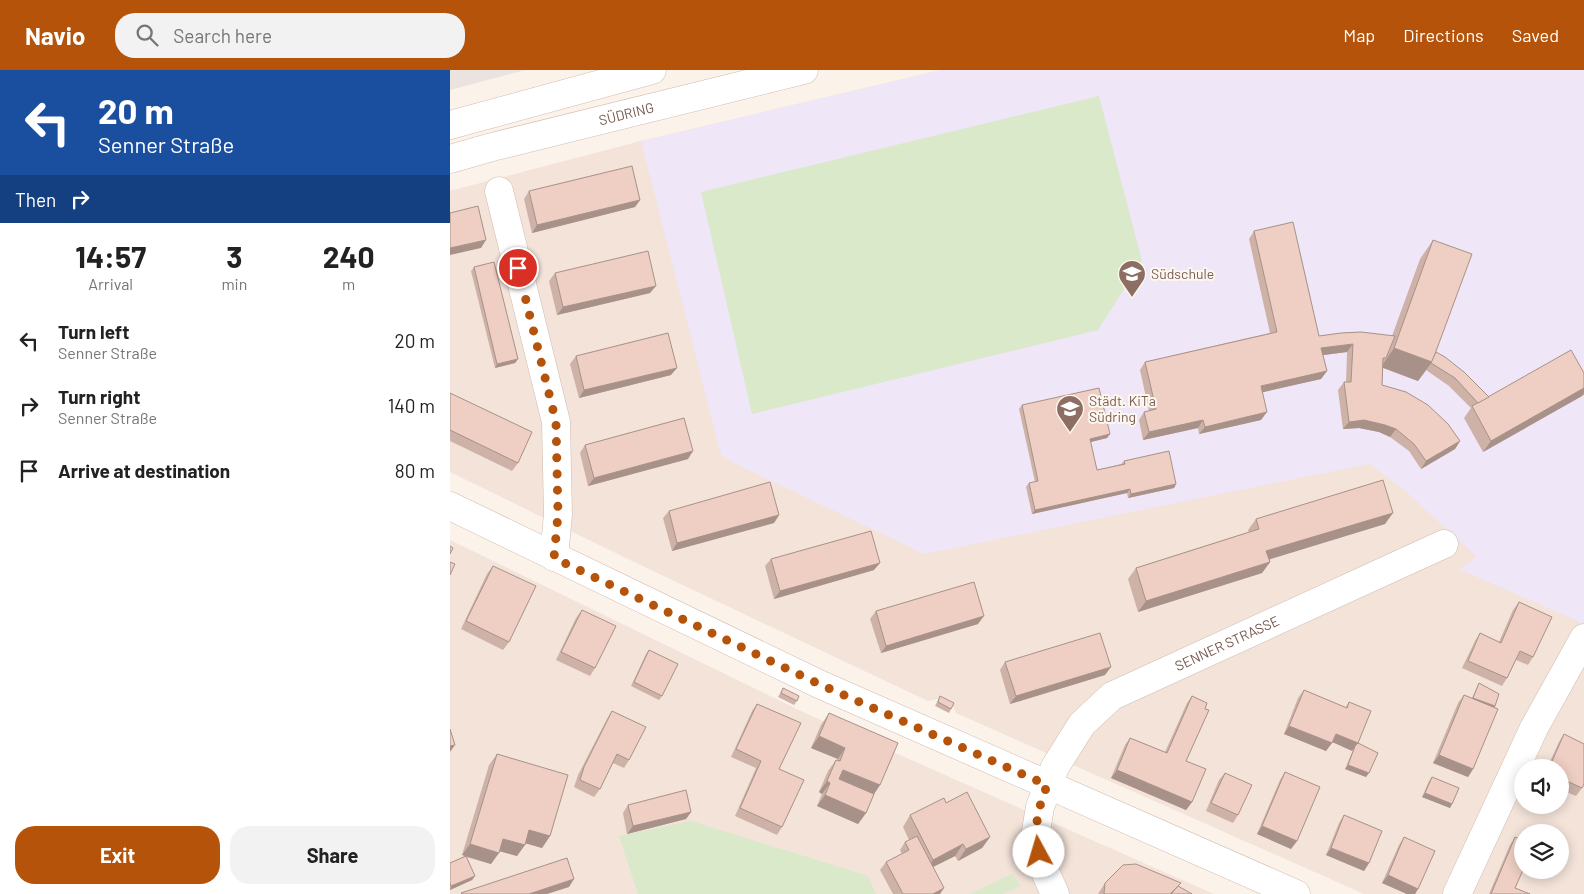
<!DOCTYPE html>
<meta charset="utf-8">
<style>
body{margin:0;font-family:Barlow,sans-serif;background:#f2f2f2;color:#222;height:100vh;display:flex;flex-direction:column;font-size:19px;white-space:nowrap}
*{box-sizing:border-box;margin:0}
p{font-size:16px;color:#767676}
.icon{flex:none;width:28px;height:28px;fill:none;stroke:currentColor;stroke-width:2;stroke-linecap:round;stroke-linejoin:round}
.map{position:relative;flex:1;overflow:hidden}
.side{display:flex;flex-direction:column;background:#fff;width:450px}
.side>*{flex:none}
.banner{background:#1a4fa0;color:#fff;overflow:hidden}
.controls{position:absolute;left:1064px;top:689px;display:grid;gap:10px}
.controls a{display:grid;place-items:center;width:55px;height:55px;border-radius:50%;background:#fff;box-shadow:0 2px 12px #0003;font-size:25px}
.pin{position:absolute;display:grid;place-items:center;width:42px;height:42px;color:#fff;margin:-21px;border:2px solid #fff;border-radius:50%;box-shadow:0 1px 5px #0007}
.me{position:absolute;width:55px;margin:-28px;rotate:354deg;stroke-linejoin:round;filter:drop-shadow(0 0 4px #0008)}
.turn{display:flex;align-items:center;gap:18px;height:105px;padding:0 15px;font-size:22px}
.turn .icon{width:65px;height:65px;stroke-width:2.5}
.turn b{display:block;font-size:35px;line-height:42px}
.then{display:flex;align-items:center;height:48px;padding:0 15px;background:#0003;gap:10px;font-size:19px}
.eta{display:flex;justify-content:space-evenly;align-items:center;height:85px;text-align:center}
.eta b{font-size:30px;font-weight:700;line-height:35px}
.primary-button{display:flex;gap:10px;margin-top:auto;padding:10px 15px}
.primary-button a{flex:1;height:58px;border-radius:20px;background:#b45309;color:#fff;font-size:20px;font-weight:700;line-height:58px;text-align:center}
.primary-button a+a{background:#f2f2f2;color:#222}
ul{padding:0;list-style:none}
li{display:flex;align-items:center;gap:15px;height:65px;padding:0 15px}
li div{flex:1}
li b{display:block;font-size:19px}
li em{font-style:normal}
header{display:flex;align-items:center;gap:30px;box-sizing:border-box;height:70px;padding:0 25px;background:#b45309;color:#fff}
header strong{font-size:24px}
nav{display:flex;gap:28px;margin-inline-start:auto;font-size:18px}
.search{width:350px;height:45px;background:#f2f2f2;display:flex;align-items:center;gap:12px;box-sizing:border-box;padding:0 18px;border-radius:20px;color:#767676;font-size:19px}
main{display:flex;flex:1;min-height:0}
.map>svg:first-child{display:block}
.residential{fill:#f3e3d9;fill-rule:evenodd}
.industrial{fill:#ebe3e0}
.education{fill:#efe6f8}
.green{fill:#dae9c9}
.lines{fill:none;stroke-linecap:round;stroke-linejoin:round}
.street-casing{stroke:#cfbbb2;stroke-width:29}
.secondary-casing{stroke:#d2bbb0;stroke-width:29}
.street{stroke:#fff;stroke-width:28}
.secondary{stroke:#fff;stroke-width:28}
.wall{fill:#ceb2a8}
.shaded-wall{fill:#a79188}
.building{fill:#efcfc3;stroke:#a79188}
.route{stroke:#b45309;stroke-width:9;stroke-dasharray:0 16.2}
.labels{text-anchor:middle;stroke-width:4;stroke-linejoin:round;paint-order:stroke}
.street-label{font-size:14px;fill:#75574e;stroke:#fef7f0}
.education-label{font-size:14px;fill:#785e54;stroke:#fef7f0;text-anchor:start}
</style>
<header>
<strong>Navio</strong>
<div class="search"><svg class="icon" aria-label="search" viewBox="0 0 24 24"><circle cx="10" cy="10" r="6"/><path d="M15 15l6 6"/></svg>Search here</div>
<nav><a>Map</a><a>Directions</a><a>Saved</a></nav>
</header>
<main>
<section class="side">
<div class="banner">
<div class="turn"><svg class="icon" aria-label="left" viewBox="0 0 24 24"><path d="M17 20v-9H6M10 6l-5 5 5 5"/></svg><div><b>20 m</b>Senner Straße</div></div>
<div class="then">Then<svg class="icon" aria-label="right" viewBox="0 0 24 24"><path d="M7 20v-9h11M14 6l5 5-5 5"/></svg></div>
</div>
<div class="eta">
<div><b>14:57</b><p>Arrival</p></div>
<div><b>3</b><p>min</p></div>
<div><b>240</b><p>m</p></div>
</div>
<ul>
<li><svg class="icon" aria-label="left" viewBox="0 0 24 24"><path d="M17 20v-9H6M10 6l-5 5 5 5"/></svg><div><b>Turn left</b><p>Senner Straße</p></div><em>20 m</em></li>
<li><svg class="icon" aria-label="right" viewBox="0 0 24 24"><path d="M7 20v-9h11M14 6l5 5-5 5"/></svg><div><b>Turn right</b><p>Senner Straße</p></div><em>140 m</em></li>
<li><svg class="icon" aria-label="arrive" viewBox="0 0 24 24"><path d="M6 21V4h12l-3 4 3 4H6"/></svg><div><b>Arrive at destination</b></div><em>80 m</em></li>
</ul>
<div class="primary-button"><a>Exit</a><a>Share</a></div>
</section>
<div class="map">
<svg width="1134" height="824" viewBox="0 0 1134 824">
<rect width="100%" height="100%" fill="#fbf2ea"/>
<g class="residential">
<path d="M491,0H1134V824H914L506,643L503,636L488,629L478,631L182,491L0,402V121L191,71ZM1072,698H1110V735H1072ZM1072,762H1110V800H1072Z"/>
<path d="M0,470L355,643L764,824H0Z"/>
</g>
<path class="industrial" d="M0,0H75L0,20Z"/>
<path class="education" d="M491,0H1134V554L1009,499L1027,487L952,418L919,394L474,484L286,394L271,385L191,71Z"/>
<g class="green">
<path d="M649,26L692,191L648,260L302,344L251,122Z"/>
<path d="M241,751L418,806L426,824H188L169,766Z"/>
<path d="M562,804L571,816L553,824H520Z"/>
</g>
<g class="lines">
<defs>
<g id="street">
<path d="M49,121L106,352L108,444L104,487"/>
<path id="s1" d="M605,824L593,797L585,767L590,737L605,697L632,654L662,626L994,474"/>
<path d="M1007,824L1084,658L1134,568"/>
</g>
<g id="secondary">
<path d="M0,55L202,0"/>
<path id="s2" d="M0,89L42,77L354,0"/>
<path d="M0,436L369,614L846,824"/>
</g>
</defs>
<use href="#street" class="street-casing"/>
<use href="#secondary" class="secondary-casing"/>
<use href="#street" class="street"/>
<use href="#secondary" class="secondary"/>
</g>
<g class="wall">
<path d="M79,121L190,130L185,137L82,163L74,129Z"/>
<path d="M804,161L869,266H942L970,189L983,170L986,282L1039,327L1134,303V324L1132,326L1033,382L1014,348L1021,338L999,316L976,300L968,311L933,298L932,315L1010,371L1005,379L971,399L959,381L940,367L929,362L909,358L893,359L888,320L894,312H896L897,282L873,285L877,301L871,309L812,322L811,350L749,364L748,358L693,370L689,350L694,342L699,341L690,300L695,292L820,263L799,169Z"/>
<path d="M24,197L68,289L65,293L45,298L21,201Z"/>
<path d="M105,203L200,223L107,245L99,211Z"/>
<path d="M126,286L221,305L129,328L120,294Z"/>
<path d="M0,323L68,393L62,401L0,371Z"/>
<path d="M572,335L660,364L657,368L640,372L647,400L671,394L674,391L726,414L724,418L678,428L677,423L582,444L576,417L579,413L585,412L569,339Z"/>
<path d="M135,375L238,389L138,416L130,383Z"/>
<path d="M219,441L329,445L324,453L222,481L213,448Z"/>
<path d="M806,449L935,454L819,489L820,492L812,503L688,542L678,509L686,498L799,462L798,460Z"/>
<path d="M321,489L424,500L324,529L315,496Z"/>
<path d="M43,496L59,572L53,580L11,559L37,504Z"/>
<path d="M1069,532L1083,587L1078,595L1066,590L1057,608L1052,616L1012,598L1025,571L1030,563L1049,572L1063,540Z"/>
<path d="M132,540L145,598L140,606L106,590L126,548Z"/>
<path d="M426,541L528,554L431,583L420,549Z"/>
<path d="M199,580L212,626L209,630L181,616L196,584Z"/>
<path d="M555,592L655,605L560,634L550,600Z"/>
<path d="M1029,613L1045,636L1023,699L1018,707L983,693L1008,633L1014,625L1022,628L1027,617Z"/>
<path d="M333,618L347,631L344,635L328,627Z"/>
<path d="M854,620L895,638L899,632L916,707L895,699L903,680L882,672L876,681L834,664L848,628Z"/>
<path d="M490,626L501,639L499,643L485,636Z"/>
<path d="M742,626L736,691L742,732L736,740L661,708L675,675L680,668L715,682L737,633Z"/>
<path d="M307,634L329,699L332,757L327,765L285,746L306,698L281,687L302,641Z"/>
<path d="M162,641L179,690L174,698L163,693L150,719L144,727L124,717L128,705L157,649Z"/>
<path d="M379,643L430,715L424,724L416,743L408,754L367,736L372,724L369,722L378,701L386,690H387L388,689L361,678L371,655Z"/>
<path d="M1114,664L1132,718L1126,726L1110,719V698H1097L1109,672Z"/>
<path d="M47,684L100,766L92,778L75,773L67,786L49,781L41,794L16,787L25,806L22,810L0,820V793L15,786L12,785L39,695Z"/>
<path d="M835,702L847,771L841,779L807,764L830,710Z"/>
<path d="M775,703L788,745L783,753L756,741L769,710Z"/>
<path d="M982,707L1002,734L1000,738L972,727L979,711Z"/>
<path d="M496,733L540,767L532,778L508,791L505,786L483,797L490,824H443L430,800L436,792L452,784L450,780L455,772L459,770L453,757L460,745Z"/>
<path d="M178,735L241,742L236,749L177,764L173,743Z"/>
<path d="M894,745L919,793L914,801L876,785L889,753Z"/>
<path d="M954,767L968,819L965,824H957L932,813L949,775Z"/>
<path d="M1065,767V818L1080,824H1039L1060,775Z"/>
<path d="M655,813H731L728,816L742,824H648Z"/>
</g>
<g class="shaded-wall">
<path d="M190,130L185,137L82,163L87,155Z"/>
<path d="M36,170L31,178L0,185V178Z"/>
<path d="M206,216L200,223L107,245L113,237Z"/>
<path d="M903,274L897,282L866,286L871,278Z"/>
<path d="M944,278L982,292L968,311L931,297Z"/>
<path d="M68,289L65,293L45,298L47,294Z"/>
<path d="M227,298L221,305L129,328L134,320Z"/>
<path d="M877,301L871,309L805,324L811,316Z"/>
<path d="M1134,318V324L1132,326L1033,382L1041,371Z"/>
<path d="M817,342L811,350L749,364L755,357Z"/>
<path d="M753,350L748,358L693,370L699,362Z"/>
<path d="M914,350L935,355L946,359L940,367L929,362L909,358L893,359L899,352Z"/>
<path d="M660,364L657,368L637,373L640,369Z"/>
<path d="M1010,371L1005,379L971,399L976,391Z"/>
<path d="M243,381L238,389L138,416L144,408Z"/>
<path d="M726,414L724,418L678,428L681,424Z"/>
<path d="M680,419L677,423L582,444L585,440Z"/>
<path d="M943,443L935,454L808,493L816,481Z"/>
<path d="M329,445L324,453L222,481L227,473Z"/>
<path d="M820,492L812,503L688,542L696,531Z"/>
<path d="M430,493L424,500L324,529L330,521Z"/>
<path d="M534,546L528,554L431,583L436,576Z"/>
<path d="M661,597L655,605L560,634L566,626Z"/>
<path d="M1023,628L1045,636L1042,640L1020,632Z"/>
<path d="M839,656L882,673L876,681L834,664Z"/>
<path d="M886,664L908,673L902,681L880,671Z"/>
<path d="M369,666L395,678L388,689L361,678Z"/>
<path d="M5,675L0,682V676Z"/>
<path d="M989,685L1023,699L1018,707L983,693Z"/>
<path d="M898,695L919,703L916,707L895,699Z"/>
<path d="M393,700L430,715L422,727L385,711Z"/>
<path d="M667,700L742,732L736,740L661,708Z"/>
<path d="M377,711L380,713L372,724L369,722Z"/>
<path d="M975,723L1002,734L1000,738L972,727Z"/>
<path d="M375,725L416,743L408,754L367,736Z"/>
<path d="M241,742L236,749L177,764L183,756Z"/>
<path d="M812,756L847,771L841,779L807,764Z"/>
<path d="M79,760L100,766L92,778L71,772Z"/>
<path d="M540,767L532,778L508,791L516,779Z"/>
<path d="M53,769L75,775L67,786L45,780Z"/>
<path d="M20,774L49,783L41,794L12,785Z"/>
<path d="M513,774L505,786L475,801L483,790Z"/>
<path d="M881,778L919,793L914,801L876,785Z"/>
<path d="M938,805L968,819L965,824H957L932,813Z"/>
<path d="M25,806L22,810L0,820L1,816Z"/>
<path d="M124,809L119,817L97,824H79Z"/>
<path d="M494,818L490,824H483Z"/>
</g>
<g class="building">
<path d="M182,96L190,130L87,155L79,121Z"/>
<path d="M28,136L36,170L0,178V143Z"/>
<path d="M843,152L869,266L891,263L911,262L945,266L936,288H933L932,315L956,322L978,335L998,354L1010,371L976,391L964,374L946,359L935,355L914,350L899,352L894,312H901L903,274L871,278L877,301L811,316L817,342L755,357L753,350L699,362L694,342L706,339L695,292L827,262L804,161Z"/>
<path d="M983,170L1022,184L982,292L944,278Z"/>
<path d="M198,181L206,216L113,237L105,203Z"/>
<path d="M44,192L68,289L47,294L24,197Z"/>
<path d="M218,263L227,298L134,320L126,286Z"/>
<path d="M1121,280L1134,303V318L1041,371L1022,336Z"/>
<path d="M986,282L995,287L1014,302L1039,327L1028,333L1005,308L981,293Z"/>
<path d="M649,318L660,364L640,369L647,400L675,394L674,391L719,381L726,414L681,424L680,419L585,440L579,413L588,411L572,335Z"/>
<path d="M0,323L82,362L68,393L0,360Z"/>
<path d="M234,348L243,381L144,408L135,375Z"/>
<path d="M933,410L943,443L816,481L820,492L696,531L686,498L809,459L806,449Z"/>
<path d="M320,412L329,445L227,473L219,441Z"/>
<path d="M421,461L430,493L330,521L321,489Z"/>
<path d="M0,476L3,478L0,484Z"/>
<path d="M0,492L5,494L0,505Z"/>
<path d="M43,496L86,516L59,572L16,551Z"/>
<path d="M524,512L534,546L436,576L426,541Z"/>
<path d="M1069,532L1102,547L1083,587L1070,581L1057,608L1018,591L1030,563L1051,573Z"/>
<path d="M132,540L166,556L145,598L111,582Z"/>
<path d="M650,563L661,597L566,626L555,592Z"/>
<path d="M199,580L228,594L212,626L184,612Z"/>
<path d="M1029,613L1049,624L1045,636L1023,628Z"/>
<path d="M333,618L349,626L347,631L331,623Z"/>
<path d="M854,620L897,638L899,632L921,641L908,673L886,664L882,673L839,656Z"/>
<path d="M1014,625L1048,639L1023,699L989,685Z"/>
<path d="M490,626L504,633L501,639L488,632Z"/>
<path d="M742,626L757,633L755,639L759,640L736,691L756,699L742,732L667,700L680,668L717,683Z"/>
<path d="M307,634L351,653L329,699L354,710L332,757L290,738L311,691L286,679Z"/>
<path d="M162,641L196,657L179,690L167,684L150,719L130,710L134,697Z"/>
<path d="M379,643L448,673L430,715L393,700L389,709L424,724L416,743L375,725L380,713L377,711L386,690L390,691L395,678L369,666Z"/>
<path d="M0,659L5,675L0,676Z"/>
<path d="M1114,664L1134,674V714L1132,718L1110,708V698H1099Z"/>
<path d="M908,673L928,683L919,703L898,695L905,676Z"/>
<path d="M47,684L118,705L100,766L79,760L75,775L53,769L49,783L20,774Z"/>
<path d="M835,702L870,717L847,771L812,756Z"/>
<path d="M775,703L802,715L788,745L761,733Z"/>
<path d="M982,707L1009,718L1002,734L975,723Z"/>
<path d="M236,720L241,742L183,756L178,735Z"/>
<path d="M517,722L540,767L516,779L513,774L483,790L460,745L494,728L496,733Z"/>
<path d="M894,745L932,761L919,793L881,778Z"/>
<path d="M467,766L494,818L483,824H453L436,792L459,780L455,772Z"/>
<path d="M954,767L985,781L968,819L938,805Z"/>
<path d="M1065,767L1072,770L1073,800L1065,818L1080,824H1041Z"/>
<path d="M16,786L25,806L1,816L0,813V793Z"/>
<path d="M117,788L124,809L79,824H12L11,823Z"/>
<path d="M686,794L731,813L720,824H654L655,813L673,795Z"/>
<path d="M728,816L742,824H721Z"/>
</g>
<g class="lines">
<path class="route" d="M68,198L106,352L108,444L104,488L369,614L597,715L590,736L584,767L589,782"/>
</g>
<defs>
<symbol id="school-pin" viewBox="-11 -11 22 30"><path d="M0 17L-7.5 6A9.5 9.5 0 1 1 7.5 6Z" fill="#8d6e63" stroke="#fef7f0"/><path d="M0-5L7-2L0 1L-7-2ZM-4 1L0 2.5L4 1V4Q0 6-4 4Z" fill="#fff"/></symbol>
</defs>
<g fill-rule="evenodd">
<use href="#school-pin" x="666" y="188" width="32" height="43"/>
<use href="#school-pin" x="604" y="323" width="32" height="43"/>
</g>
<g class="labels">
<g class="street-label">
<text dy="5" stroke="none"><textPath href="#s2" startOffset="182">SÜDRING</textPath></text>
<text dy="5" stroke="none"><textPath href="#s1" startOffset="352">SENNER STRASSE</textPath></text>
</g>
<g class="education-label">
<text x="701" y="209">Südschule</text>
<text x="639" y="336">Städt. KiTa<tspan x="639" dy="16">Südring</tspan></text>
</g>
</g>
</svg>
<div class="controls">
<a><svg class="icon" aria-label="sound" viewBox="0 0 24 24"><path d="M4 9h4l5-4v14l-5-4H4zM17 9q2 3 0 6"/></svg></a>
<a><svg class="icon" aria-label="layers" viewBox="0 0 24 24"><path d="M12 4l9 5-9 5-9-5zM3 14l9 5 9-5"/></svg></a>
</div>
<div class="pin" style="left:68px;top:198px;background:#d93025"><svg class="icon" aria-label="arrive" viewBox="0 0 24 24"><path d="M6 21V4h12l-3 4 3 4H6"/></svg></div>
<svg class="me" style="left:589px;top:782px" viewBox="-20 -20 40 40"><circle r="19" fill="#fff"/><path d="M0-13L10 11 0 6-10 11z" fill="#b45309"/></svg>
</div>
</main>
